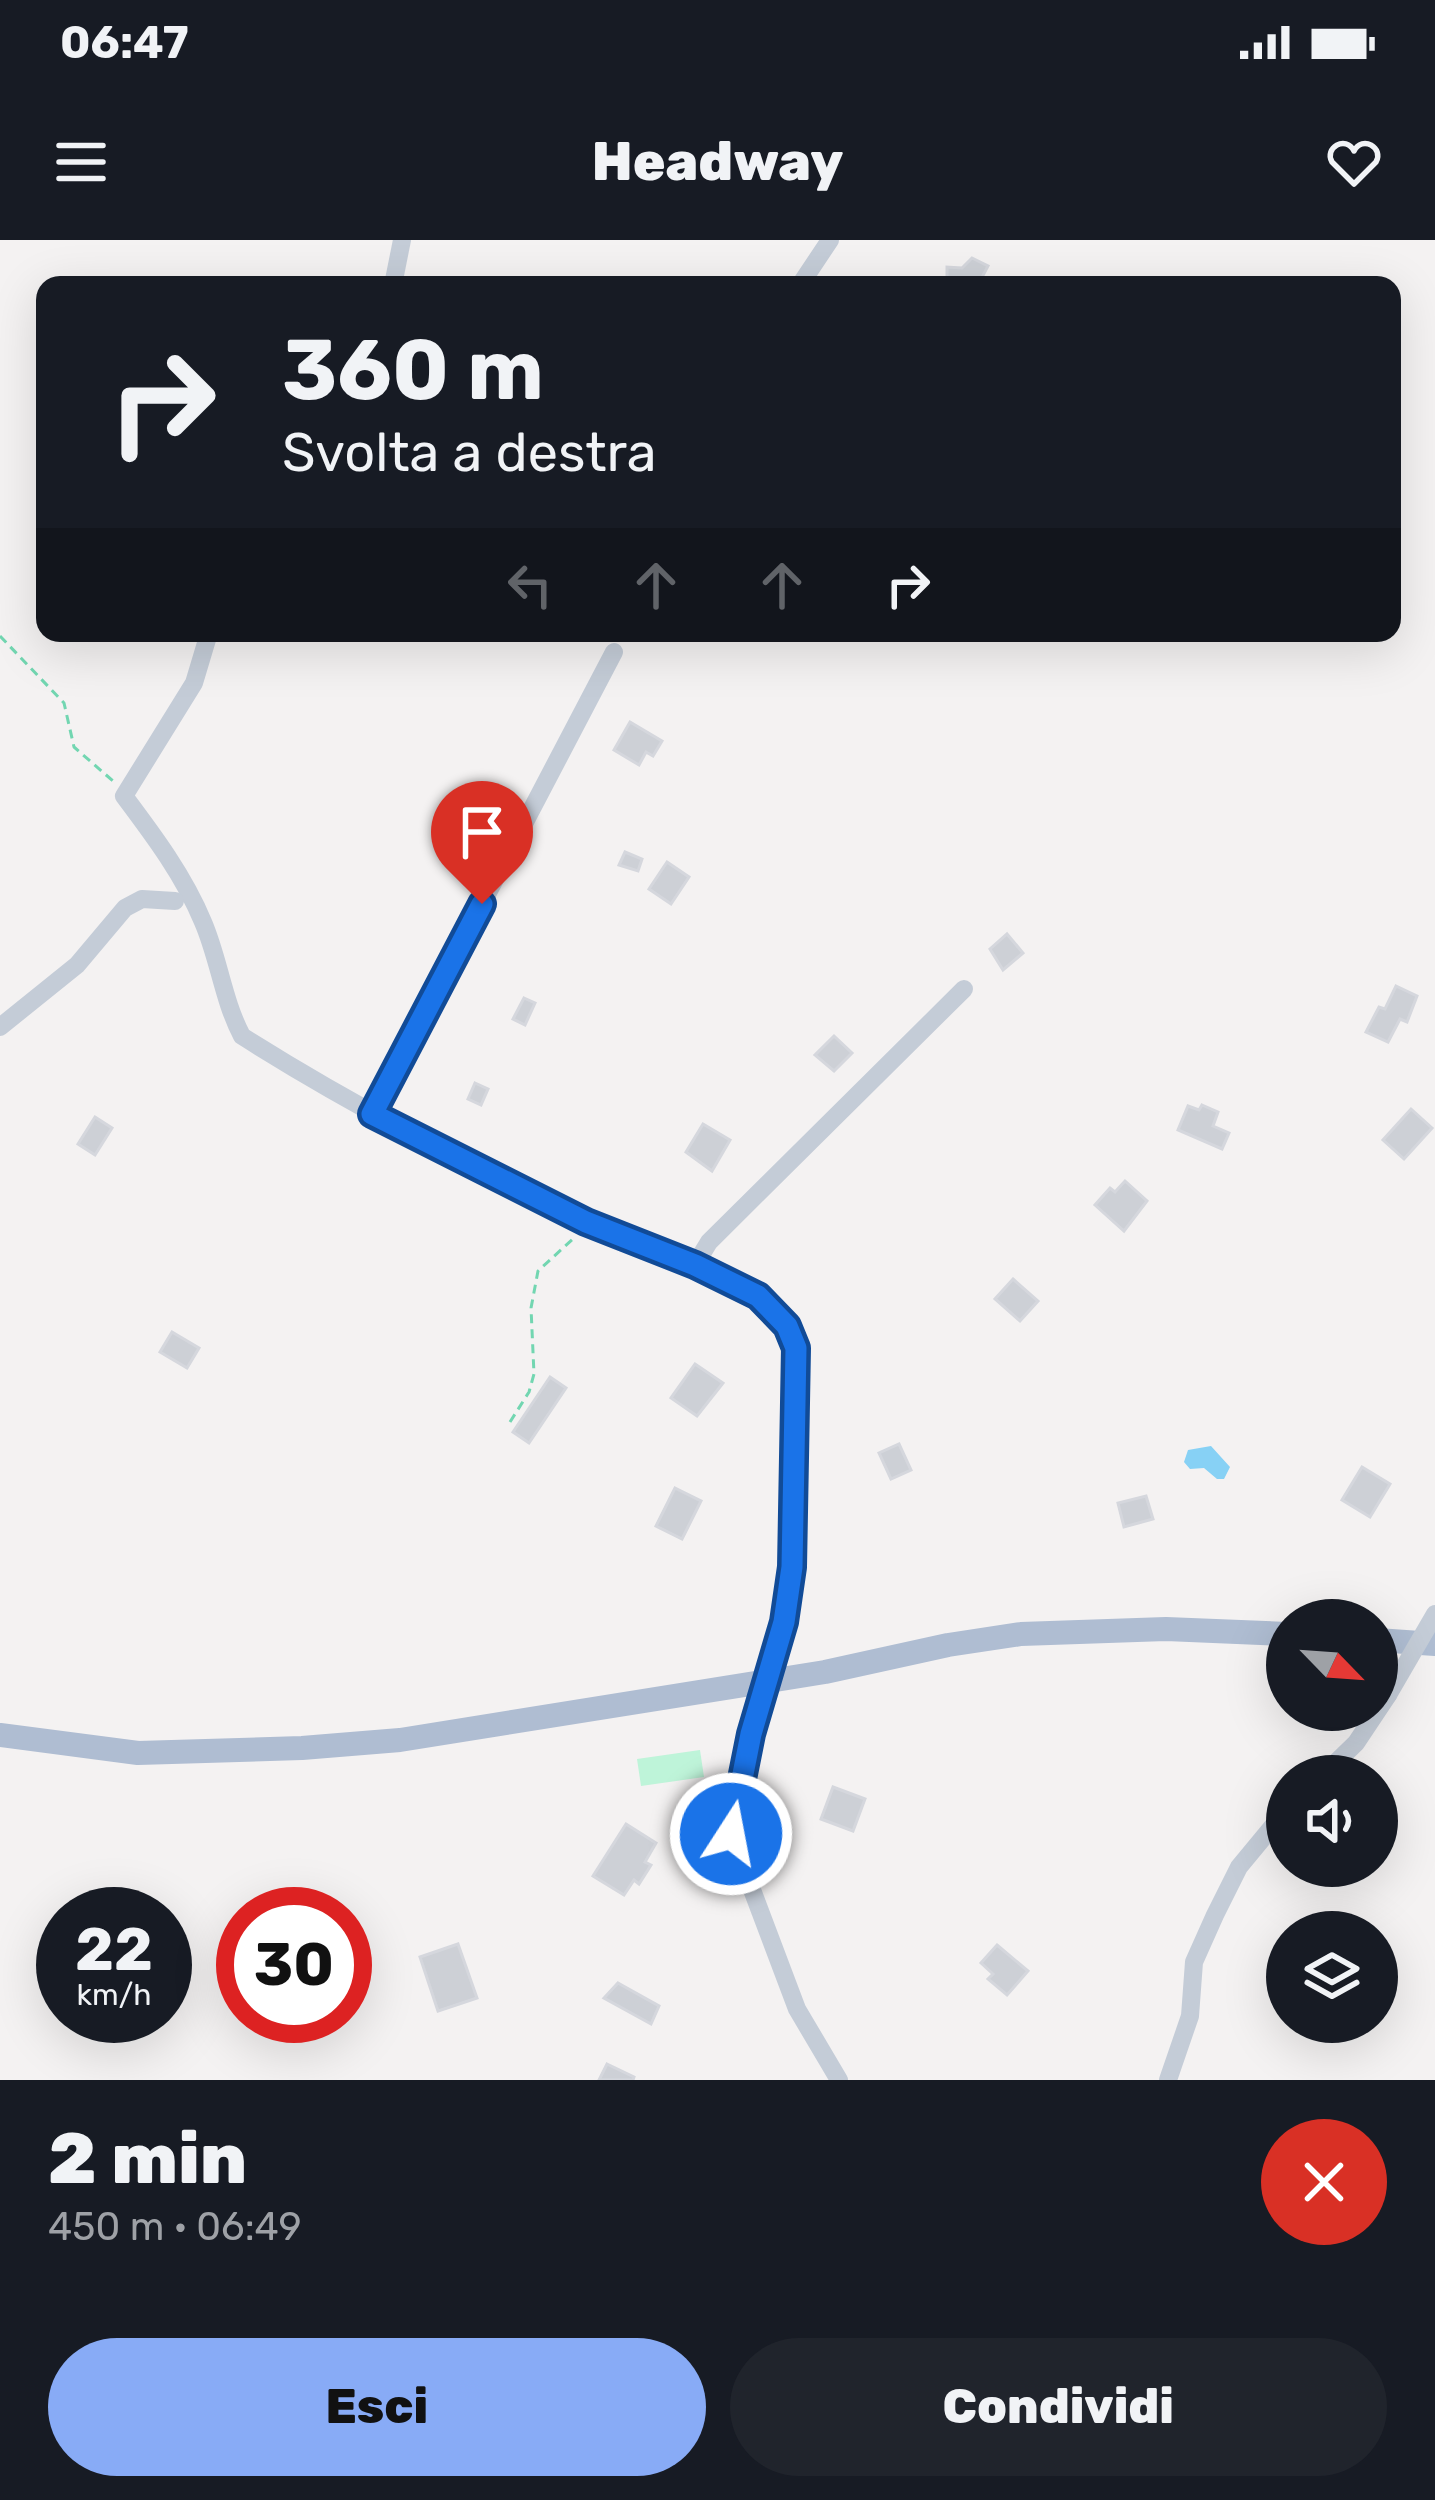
<!DOCTYPE html>
<html lang="it">
<meta charset="utf-8">
<style>
body{margin:0;font-family:Rubik,sans-serif;background:#20242c;color:#f1f3f6;height:100vh;display:flex;flex-direction:column;font-size:45px;white-space:nowrap}
*{box-sizing:border-box;margin:0}
p{font-size:39px;color:#9ea1a6}
.icon{flex:none;width:66px;height:66px;fill:none;stroke:currentColor;stroke-width:2;stroke-linecap:round;stroke-linejoin:round}
.map{position:relative;height:1840px;overflow:hidden}
.panel{display:flex;flex-direction:column;background:#171b24;flex:1}
.panel>*{flex:none}
.banner{position:absolute;left:36px;top:36px;width:1365px;height:366px;border-radius:24px;box-shadow:0 12px 48px #0002;background:#171b24;color:#f1f3f6;overflow:hidden}
.needle{width:78px;rotate:115deg}
.buttons{position:absolute;left:1266px;top:1359px;display:grid;gap:24px}
.buttons a{display:grid;place-items:center;width:132px;height:132px;border-radius:50%;background:#171b24;box-shadow:0 12px 48px #0002;font-size:60px}
.speed{position:absolute;left:36px;top:1647px;display:flex;gap:24px;font-size:60px;font-weight:700;text-align:center}
.speed>*{display:grid;place-content:center;width:156px;height:156px;border-radius:50%;background:#171b24;box-shadow:0 12px 48px #0002;line-height:1}
.speed small{font-size:30px;font-weight:400}
.speed .limit{border:18px solid #d22;background:#fff;color:#111}
.pin{position:absolute;display:grid;place-items:center;width:102px;height:102px;color:#fff;margin:-123px -51px;border-radius:50% 50% 50% 0;rotate:-45deg;box-shadow:0 0 12px #0007}
.pin .icon{rotate:45deg}
.me{position:absolute;width:132px;margin:-66px;rotate:11deg;stroke-linejoin:round;filter:drop-shadow(0 0 9px #0008)}
.turn{display:flex;align-items:center;gap:42px;height:252px;padding:0 48px;font-size:54px}
.turn .icon{width:156px;height:156px;stroke-width:2.5}
.turn b{display:block;font-size:84px;line-height:102px}
.lanes{display:flex;align-items:center;height:114px;padding:0 48px;background:#0003;justify-content:center;gap:60px;direction:ltr}
.lanes .off{opacity:.35}
.round{display:grid;place-items:center;flex:none;width:126px;height:126px;border-radius:63px;background:#20242c}
.overview{display:flex;align-items:center;justify-content:space-between;height:204px;padding:0 48px}
h1{font-size:72px;font-weight:800;line-height:90px}
.cta{display:flex;gap:24px;margin-top:auto;padding:24px 48px}
.cta a{flex:1;height:138px;border-radius:72px;background:#88abf6;color:#111;font-size:48px;font-weight:800;line-height:138px;text-align:center}
.cta a+a{background:#20242c;color:#f1f3f6}
.status{display:flex;justify-content:space-between;align-items:center;height:84px;padding:0 60px;background:#171b24;direction:ltr}
.status svg{height:33px;fill:currentColor}
header{display:flex;justify-content:space-between;align-items:center;height:156px;padding:0 48px;background:#171b24;font-size:54px;font-weight:800}
.map>svg:first-child{display:block}
.green{fill:#bef4d9}
.water{fill:#87d1f5}
.building{fill:#cdd0d6;stroke:#d5d7dd;stroke-width:3}
.lines{fill:none;stroke-linecap:round;stroke-linejoin:round}
.path{stroke:#72d6b1;stroke-width:3;stroke-dasharray:9 6;stroke-linecap:butt}
.minor{stroke:#c4ccd7;stroke-width:18}
.major{stroke:#afbdd2;stroke-width:24}
.minor-bridge{stroke:#c4ccd7;stroke-width:18}
.route-casing{stroke:#114b97;stroke-width:30}
.route{stroke:#1a73e8;stroke-width:21}
</style>
<div class="status"><b>06:47</b><svg viewBox="0 0 49 12"><path d="M0 12V9h3v3zM5 12V6h3v6zM10 12V3h3v9zM15 12V0h3v12zM26 1h20v11H26zM47 4h2v5h-2z"/></svg></div>
<header><svg class="icon" aria-label="menu" viewBox="0 0 24 24"><path d="M4 6h16M4 12h16M4 18h16"/></svg>Headway<svg class="icon" aria-label="heart" viewBox="0 0 24 24"><path d="M12 20l-8-8c-3-5 5-10 8-4 3-6 11-1 8 4z"/></svg></header>
<div class="map">
<svg width="1435" height="1840" viewBox="0 0 1435 1840">
<rect width="100%" height="100%" fill="#f4f2f2"/>
<path class="green" d="M700,1510L704,1537L641,1546L637,1519Z"/>
<path class="water" d="M1211,1206L1230,1227L1224,1239H1217L1204,1228L1190,1229L1184,1222L1188,1210Z"/>
<g class="building">
<path d="M972,18L988,26L978,45L947,43V27L962,28Z"/>
<path d="M630,482L662,501L653,516L646,512L639,525L614,510Z"/>
<path d="M625,612L642,619L638,631L619,625Z"/>
<path d="M667,622L689,637L671,664L649,649Z"/>
<path d="M1007,694L1023,713L1003,730L990,709Z"/>
<path d="M1396,746L1417,756L1407,782L1400,779L1388,802L1366,792L1379,767L1385,769Z"/>
<path d="M524,758L535,763L525,785L513,779Z"/>
<path d="M834,796L852,813L834,831L815,815Z"/>
<path d="M475,843L488,849L481,865L468,859Z"/>
<path d="M1202,865L1218,872L1213,886L1229,893L1222,909L1178,890L1188,866L1199,870Z"/>
<path d="M1411,869L1432,888L1404,919L1383,900Z"/>
<path d="M95,877L112,888L95,915L78,904Z"/>
<path d="M703,884L730,900L712,931L686,912Z"/>
<path d="M1125,941L1147,961L1124,991L1095,965L1110,948L1115,952Z"/>
<path d="M1013,1039L1038,1061L1020,1081L995,1059Z"/>
<path d="M172,1092L199,1108L187,1128L160,1112Z"/>
<path d="M695,1124L723,1143L697,1176L671,1158Z"/>
<path d="M550,1137L566,1148L529,1203L513,1192Z"/>
<path d="M899,1204L911,1230L891,1239L879,1213Z"/>
<path d="M1362,1227L1390,1244L1370,1277L1342,1260Z"/>
<path d="M675,1248L701,1261L682,1299L656,1286Z"/>
<path d="M1146,1256L1153,1279L1124,1287L1118,1263Z"/>
<path d="M833,1547L865,1559L853,1591L821,1579Z"/>
<path d="M690,1566L705,1573L697,1588L683,1581Z"/>
<path d="M626,1584L656,1603L645,1622L651,1625L639,1644L634,1640L624,1655L593,1636Z"/>
<path d="M458,1704L477,1758L438,1771L420,1717Z"/>
<path d="M997,1705L1028,1731L1007,1755L988,1739L993,1734L981,1723Z"/>
<path d="M618,1743L659,1766L651,1784L604,1758Z"/>
<path d="M607,1824L634,1837L633,1840H599Z"/>
</g>
<g class="lines">
<g class="path">
<path d="M0,396L64,463L74,507L113,541"/>
<path d="M510,1182L529,1152L534,1134L531,1068L538,1031L575,997"/>
</g>
<g class="minor">
<path d="M393,45L402,0"/>
<path d="M800,45L830,0"/>
<path d="M209,393L194,443L124,556C154,596 184,636 203,682C219,719 223,760 242,796C351,865 466,924 582,980C634,1006 713,1021 759,1057C776,1070 787,1088 795,1108L792,1327L777,1413"/>
<path d="M0,787L77,725L125,668L142,659L175,661"/>
<path d="M372,874L614,412"/>
<path d="M695,1025L709,1002L964,749"/>
<path d="M751,1494L731,1594L797,1769L839,1840"/>
<path d="M1322,1536L1356,1503L1388,1455"/>
<path d="M1168,1840L1190,1776L1194,1722L1215,1675L1239,1627L1287,1569"/>
</g>
<g class="major">
<path d="M1377,1400L1435,1404"/>
<path d="M0,1495L138,1513L302,1508L400,1500L825,1432L948,1405L1021,1394L1166,1389L1287,1394"/>
</g>
<g class="minor-bridge">
<path d="M1388,1455L1435,1374"/>
<path d="M751,1494L777,1413"/>
</g>
</g>
<g class="lines">
<defs>
<path id="route" d="M482,664L372,874L586,982L695,1025L758,1056L787,1086L796,1108L792,1327L784,1382L751,1494L731,1594"/>
</defs>
<use href="#route" class="route-casing"/>
<use href="#route" class="route"/>
</g>
</svg>
<div class="buttons">
<a><svg class="needle" viewBox="-14 -14 28 28"><path d="M0-13l5 13h-10z" fill="#e53935"/><path d="M0 13l5-13h-10z" fill="#9ea1a6"/></svg></a>
<a><svg class="icon" aria-label="sound" viewBox="0 0 24 24"><path d="M4 9h4l5-4v14l-5-4H4zM17 9q2 3 0 6"/></svg></a>
<a><svg class="icon" aria-label="layers" viewBox="0 0 24 24"><path d="M12 4l9 5-9 5-9-5zM3 14l9 5 9-5"/></svg></a>
</div>
<div class="speed"><div>22<small>km/h</small></div><div class="limit">30</div></div>
<div class="pin" style="left:482px;top:664px;background:#d93025"><svg class="icon" aria-label="arrive" viewBox="0 0 24 24"><path d="M6 21V4h12l-3 4 3 4H6"/></svg></div>
<svg class="me" style="left:731px;top:1594px" viewBox="-20 -20 40 40"><circle r="17" fill="#1a73e8" stroke="#fff" stroke-width="3"/><path d="M0-11L8 9 0 5-8 9z" fill="#fff"/></svg>
<div class="banner">
<div class="turn"><svg class="icon" aria-label="right" viewBox="0 0 24 24"><path d="M7 20v-9h11M14 6l5 5-5 5"/></svg><div><b>360 m</b>Svolta a destra</div></div>
<div class="lanes"><svg class="icon off" aria-label="left" viewBox="0 0 24 24"><path d="M17 20v-9H6M10 6l-5 5 5 5"/></svg><svg class="icon off" aria-label="ahead" viewBox="0 0 24 24"><path d="M12 20V5M6 11l6-6 6 6"/></svg><svg class="icon off" aria-label="ahead" viewBox="0 0 24 24"><path d="M12 20V5M6 11l6-6 6 6"/></svg><svg class="icon" aria-label="right" viewBox="0 0 24 24"><path d="M7 20v-9h11M14 6l5 5-5 5"/></svg></div>
</div>
</div>
<section class="panel">
<div class="overview"><div><h1>2 min</h1><p>450 m · 06:49</p></div><a class="round" style="background:#d93025;color:#fff"><svg class="icon" aria-label="close" viewBox="0 0 24 24"><path d="M6 6l12 12M18 6L6 18"/></svg></a></div>
<div class="cta"><a>Esci</a><a>Condividi</a></div>
</section>
